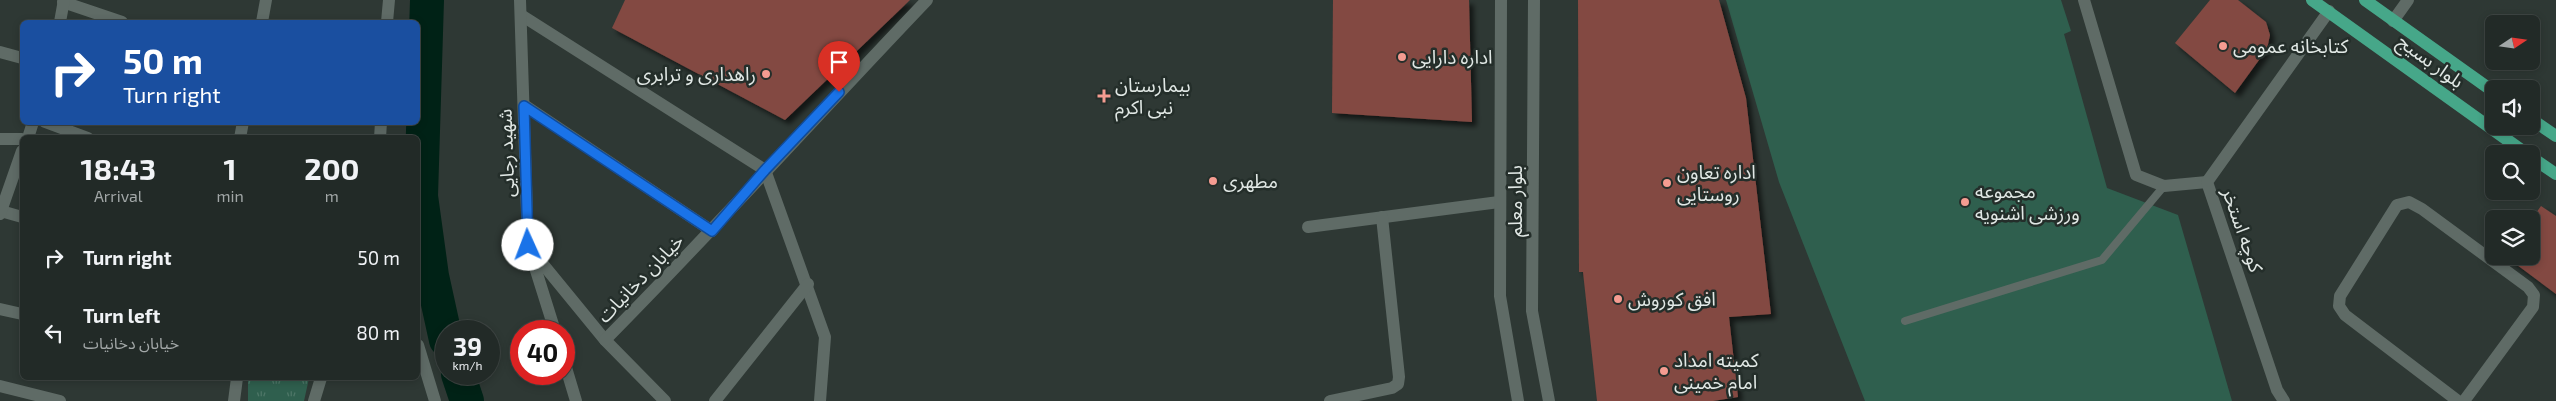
<!DOCTYPE html>
<meta charset="utf-8">
<style>
body{margin:0;font-family:"Exo 2","Noto Sans Arabic",sans-serif;background:#2a322f;color:#f1f3f6;height:100vh;display:flex;flex-direction:column;font-size:19px;white-space:nowrap}
*{box-sizing:border-box;margin:0}
p{font-size:16px;color:#a2a7a7}
.icon{flex:none;width:28px;height:28px;fill:none;stroke:currentColor;stroke-width:2;stroke-linecap:round;stroke-linejoin:round}
.map{position:relative;flex:1;overflow:hidden}
.drawer{position:absolute;left:20px;top:135px;width:400px;height:245px;display:flex;flex-direction:column;background:#222a27;border-radius:8px;box-shadow:0 2px 8px #0003,0 0 0 1px #3f4644}
.drawer>*{flex:none}
.top-card{position:absolute;left:20px;top:20px;width:400px;height:105px;border-radius:8px;box-shadow:0 2px 8px #0003,0 0 0 1px #3f4644;background:#1a4fa0;color:#fff;overflow:hidden}
.needle{width:32px;rotate:77deg}
.tools{position:absolute;left:2485px;top:15px;display:grid;gap:10px}
.tools a{display:grid;place-items:center;width:55px;height:55px;border-radius:8px;background:#222a27;box-shadow:0 2px 8px #0003,0 0 0 1px #3f4644;font-size:25px}
.speed{position:absolute;left:435px;top:320px;display:flex;gap:10px;font-size:25px;font-weight:700;text-align:center}
.speed>*{display:grid;place-content:center;width:65px;height:65px;border-radius:50%;background:#222a27;box-shadow:0 2px 8px #0003,0 0 0 1px #3f4644;line-height:1}
.speed small{font-size:12px;font-weight:400}
.speed .limit{border:8px solid #d22;background:#fff;color:#111}
.pin{position:absolute;display:grid;place-items:center;width:42px;height:42px;color:#fff;margin:-51px -21px;border-radius:50% 50% 50% 0;rotate:-45deg;box-shadow:0 0 5px #0007}
.pin .icon{rotate:45deg}
.me{position:absolute;width:55px;margin:-28px;rotate:358deg;stroke-linejoin:round;filter:drop-shadow(0 0 4px #0008)}
.turn{display:flex;align-items:center;gap:18px;height:105px;padding:0 20px;font-size:22px}
.turn .icon{width:65px;height:65px;stroke-width:2.5}
.turn b{display:block;font-size:35px;line-height:42px}
.eta{display:flex;justify-content:space-evenly;align-items:center;height:85px;text-align:center}
.eta b{font-size:30px;font-weight:700;line-height:35px}
ul{padding:0;list-style:none}
li{display:flex;align-items:center;gap:15px;height:75px;padding:0 20px}
li div{flex:1}
li b{display:block;font-size:19px}
li em{font-style:normal}
.map>svg:first-child{display:block}
.grass{fill:url(#grass-tufts)}
.garden{fill:#2f5f4e}
.lines{fill:none;stroke-linecap:round;stroke-linejoin:round}
.river{stroke:#002216;stroke-width:34}
.building{fill:#834942;filter:url(#shadow)}
.lane{stroke:#5f6b66;stroke-width:8}
.street{stroke:#5f6b66;stroke-width:12}
.secondary{stroke:#5f6b66;stroke-width:12}
.primary{stroke:#46a789;stroke-width:12}
.route-casing{stroke:#114b97;stroke-width:12}
.route{stroke:#1a73e8;stroke-width:9}
.poi-dot{fill:#f59c91;stroke:#242e2a;stroke-width:2}
.labels{text-anchor:middle;stroke-width:5;stroke-linejoin:round;paint-order:stroke}
.poi-label{font-size:19px;fill:#e1e8e5;stroke:#242e2a;text-anchor:start}
.street-label{font-size:19px;fill:#e1e8e5;stroke:#242e2a}
</style>
<div class="map">
<svg width="2556" height="401" viewBox="0 0 2556 401">
<defs>
<pattern id="grass-tufts" width="24" height="20" patternUnits="userSpaceOnUse" patternTransform="scale(1.25)"><rect width="24" height="20" fill="#2f5f4e"/><path d="M3 7l-1-3M5 7V3M7 7l1-3M15 17l-1-3M17 17v-4M19 17l1-3" fill="none" stroke="#4d7667"/></pattern>
<filter id="shadow"><feDropShadow dx="4.5" dy="4.5" stdDeviation="2.5" flood-color="#0009"/></filter>
</defs>
<rect width="100%" height="100%" fill="#2e3834"/>
<path class="grass" d="M248,378H309L304,401H248Z"/>
<path class="garden" d="M1726,0H2061L2071,31L2064,34L2107,188L2178,215L2232,401H1865L1779,182Z"/>
<g class="lines">
<g class="river">
<path d="M427,0L421,196L432,276L446,340"/>
<path d="M458,374L467,401"/>
</g>
</g>
<g class="building">
<path d="M625,0H910L785,120L612,28Z"/>
<path d="M1333,0H1469L1472,122L1332,113Z"/>
<path d="M1578,0H1719L1746,98L1771,314L1729,317L1738,397L1713,401H1597L1583,272H1579Z"/>
<path d="M2210,0H2238L2266,22L2270,35L2267,49L2235,93L2175,43Z"/>
<path d="M2541,206L2556,216V294L2505,256H2531V220Z"/>
</g>
<g class="lines">
<path class="lane" d="M1905,321L2102,260L2164,186"/>
<g class="street">
<path d="M2084,0L2136,175L2164,186L2207,182"/>
<path d="M63,2L122,22"/>
<path d="M521,15L765,170L825,337L820,401"/>
<path d="M2393,21L2408,0"/>
<path d="M262,22L266,0"/>
<path d="M524,105L712,231"/>
<path d="M45,122L88,138"/>
<path d="M240,138L243,122"/>
<path d="M0,139H22"/>
<path d="M1,211L22,217"/>
<path d="M1308,227L1499,202"/>
<path d="M528,246L605,340L665,401"/>
<path d="M0,309L22,314"/>
<path d="M605,340C715,229 819,113 927,0"/>
<path d="M0,386L60,401"/>
<path d="M234,401L237,378"/>
<path d="M715,401L808,284"/>
<path d="M1330,401L1392,388L1398,384L1399,377L1382,217"/>
<path d="M2284,401L2277,390L2207,182L2329,11"/>
<path d="M2458,401L2345,315L2339,306L2340,296L2397,205L2409,202L2422,209L2528,287L2534,295L2533,307L2464,401"/>
</g>
<g class="secondary">
<path d="M520,0L528,245L555,331"/>
<path d="M1501,0L1500,296L1518,401"/>
<path d="M1534,0L1532,311L1549,401"/>
<path d="M60,22L64,0"/>
<path d="M387,22L389,0"/>
<path d="M0,52L22,58"/>
<path d="M28,138L33,122"/>
<path d="M380,138L381,122"/>
<path d="M0,214L22,151"/>
<path d="M418,345L435,401"/>
<path d="M564,361L576,401"/>
<path d="M314,401L321,378"/>
</g>
<g class="primary">
<path d="M2312,0L2527,154"/>
<path d="M2365,0L2494,92"/>
<path d="M2531,119L2556,136"/>
<path d="M2531,157L2556,174"/>
</g>
</g>
<g class="lines">
<defs>
<path id="route" d="M528,245L524,106L712,231L765,170L839,92"/>
</defs>
<use href="#route" class="route-casing"/>
<use href="#route" class="route"/>
</g>
<g class="poi-dot">
<circle cx="2223" cy="46" r="5"/>
<circle cx="1402" cy="57" r="5"/>
<circle cx="766" cy="74" r="5"/>
<path d="M1101.5 88.5h5v5h5v5h-5v5h-5v-5h-5v-5h5z"/>
<circle cx="1213" cy="181" r="5"/>
<circle cx="1667" cy="183" r="5"/>
<circle cx="1965" cy="202" r="5"/>
<circle cx="1618" cy="299" r="5"/>
<circle cx="1664" cy="371" r="5"/>
</g>
<g class="labels">
<g class="poi-label">
<text x="2233" y="53">کتابخانه عمومی</text>
<text x="1412" y="64">اداره دارایی</text>
<text x="756" y="81" text-anchor="end">راهداری و ترابری</text>
<text x="1115" y="92">بیمارستان<tspan x="1115" dy="22">نبی اکرم</tspan></text>
<text x="1677" y="179">اداره تعاون<tspan x="1677" dy="22">روستایی</tspan></text>
<text x="1223" y="188">مطهری</text>
<text x="1975" y="198">مجموعه<tspan x="1975" dy="22">ورزشی اشنویه</tspan></text>
<text x="1628" y="306">افق کوروش</text>
<text x="1674" y="367">کمیته امداد<tspan x="1674" dy="22">امام خمینی</tspan></text>
</g>
<g class="street-label">
<text transform="translate(2431 61) rotate(36)" y="7">بلوار بسیج</text>
<text transform="translate(506 153) rotate(-92)" y="7">شهید رجایی</text>
<text transform="translate(1515 201) rotate(-90)" y="7">بلوار معلم</text>
<text transform="translate(2243 230) rotate(71)" y="7">کوچه استخر</text>
<text transform="translate(640 278) rotate(-46)" y="7">خیابان دخانیات</text>
</g>
</g>
</svg>
<div class="tools">
<a><svg class="needle" viewBox="-14 -14 28 28"><path d="M0-13l5 13h-10z" fill="#e53935"/><path d="M0 13l5-13h-10z" fill="#a2a7a7"/></svg></a>
<a><svg class="icon" aria-label="sound" viewBox="0 0 24 24"><path d="M4 9h4l5-4v14l-5-4H4zM17 9q2 3 0 6"/></svg></a>
<a><svg class="icon" aria-label="search" viewBox="0 0 24 24"><circle cx="10" cy="10" r="6"/><path d="M15 15l6 6"/></svg></a>
<a><svg class="icon" aria-label="layers" viewBox="0 0 24 24"><path d="M12 4l9 5-9 5-9-5zM3 14l9 5 9-5"/></svg></a>
</div>
<div class="speed"><div>39<small>km/h</small></div><div class="limit">40</div></div>
<div class="pin" style="left:839px;top:92px;background:#d93025"><svg class="icon" aria-label="arrive" viewBox="0 0 24 24"><path d="M6 21V4h12l-3 4 3 4H6"/></svg></div>
<svg class="me" style="left:528px;top:245px" viewBox="-20 -20 40 40"><circle r="19" fill="#fff"/><path d="M0-13L10 11 0 6-10 11z" fill="#1a73e8"/></svg>
<div class="top-card">
<div class="turn"><svg class="icon" aria-label="right" viewBox="0 0 24 24"><path d="M7 20v-9h11M14 6l5 5-5 5"/></svg><div><b>50 m</b>Turn right</div></div>
</div>
<section class="drawer">
<div class="eta">
<div><b>18:43</b><p>Arrival</p></div>
<div><b>1</b><p>min</p></div>
<div><b>200</b><p>m</p></div>
</div>
<ul>
<li><svg class="icon" aria-label="right" viewBox="0 0 24 24"><path d="M7 20v-9h11M14 6l5 5-5 5"/></svg><div><b>Turn right</b></div><em>50 m</em></li>
<li><svg class="icon" aria-label="left" viewBox="0 0 24 24"><path d="M17 20v-9H6M10 6l-5 5 5 5"/></svg><div><b>Turn left</b><p>خیابان دخانیات</p></div><em>80 m</em></li>
</ul>
</section>
</div>
